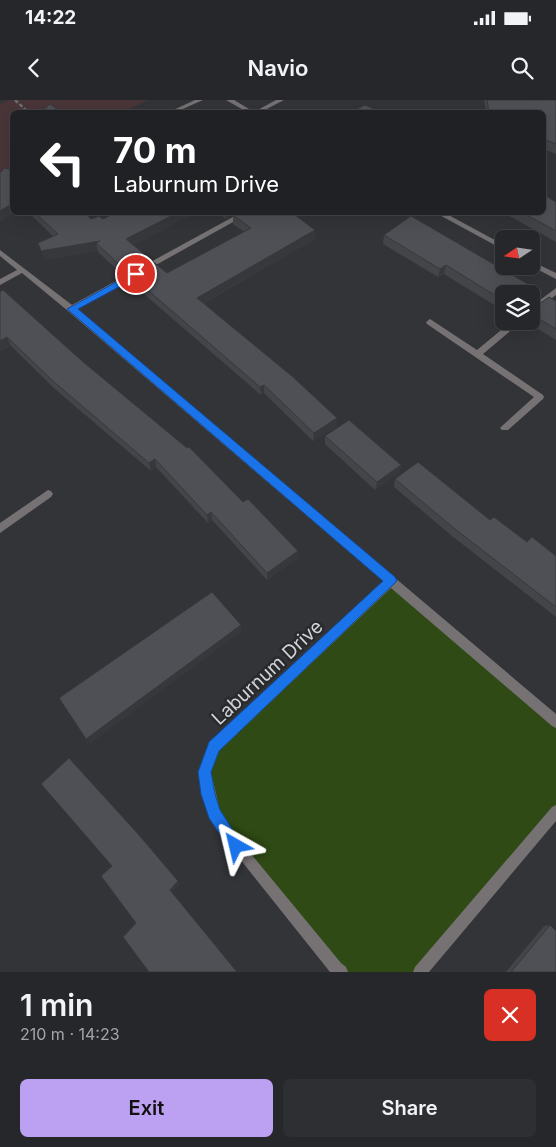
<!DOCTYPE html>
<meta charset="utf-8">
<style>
body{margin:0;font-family:Inter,sans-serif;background:#2e2f32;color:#f1f3f6;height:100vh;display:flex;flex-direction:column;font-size:19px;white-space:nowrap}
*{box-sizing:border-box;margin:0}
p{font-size:16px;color:#a4a5a8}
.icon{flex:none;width:28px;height:28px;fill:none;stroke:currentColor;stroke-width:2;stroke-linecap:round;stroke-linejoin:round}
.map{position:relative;height:872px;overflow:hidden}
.details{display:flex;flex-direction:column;background:#26272a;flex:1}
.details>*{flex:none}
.top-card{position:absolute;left:10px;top:10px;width:536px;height:105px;border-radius:8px;box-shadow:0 5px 20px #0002,0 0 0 1px #424447;background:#202124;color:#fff;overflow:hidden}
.needle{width:32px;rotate:257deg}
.fabs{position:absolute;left:495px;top:130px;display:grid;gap:10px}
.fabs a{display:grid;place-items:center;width:45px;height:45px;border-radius:8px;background:#26272a;box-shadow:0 5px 20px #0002,0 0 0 1px #424447;font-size:25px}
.pin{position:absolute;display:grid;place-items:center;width:42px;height:42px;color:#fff;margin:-21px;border:2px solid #fff;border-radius:50%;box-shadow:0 1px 5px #0007}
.me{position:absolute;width:55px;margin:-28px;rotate:323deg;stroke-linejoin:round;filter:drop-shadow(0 0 4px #0008)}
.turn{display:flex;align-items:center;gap:18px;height:105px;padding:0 20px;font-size:22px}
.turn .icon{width:65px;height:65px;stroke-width:2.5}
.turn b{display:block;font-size:35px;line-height:42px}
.round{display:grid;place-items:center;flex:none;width:52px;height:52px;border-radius:8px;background:#2e2f32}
.headline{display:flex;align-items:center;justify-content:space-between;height:85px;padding:0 20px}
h1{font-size:30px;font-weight:600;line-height:38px}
.primary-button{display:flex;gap:10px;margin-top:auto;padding:10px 20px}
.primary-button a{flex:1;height:58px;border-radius:8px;background:#bca0f2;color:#111;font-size:20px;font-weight:600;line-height:58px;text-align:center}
.primary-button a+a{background:#2e2f32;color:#f1f3f6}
.status{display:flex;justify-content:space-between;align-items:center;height:35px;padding:0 25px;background:#26272a;direction:ltr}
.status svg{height:14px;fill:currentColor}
header{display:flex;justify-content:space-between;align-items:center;height:65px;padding:0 20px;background:#26272a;font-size:22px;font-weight:600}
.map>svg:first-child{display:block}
.commercial{fill:#4a3538}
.green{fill:#2f4a14}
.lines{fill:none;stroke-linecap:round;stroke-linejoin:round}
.path{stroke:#6b6d70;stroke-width:2.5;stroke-dasharray:4 2;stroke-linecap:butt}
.lane{fill:#767273;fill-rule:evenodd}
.street{fill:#767273;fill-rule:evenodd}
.wall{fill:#434549}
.shaded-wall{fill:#37383c}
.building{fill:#4e5055;stroke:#37383c}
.route{fill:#1a73e8;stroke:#114b97}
.labels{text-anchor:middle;stroke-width:5;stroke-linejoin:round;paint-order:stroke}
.near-street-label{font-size:19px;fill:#d1d3d6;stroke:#282a2e}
</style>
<div class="status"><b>14:22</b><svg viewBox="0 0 49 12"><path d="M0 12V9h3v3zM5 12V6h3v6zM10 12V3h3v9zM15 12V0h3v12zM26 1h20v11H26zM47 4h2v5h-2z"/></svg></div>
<header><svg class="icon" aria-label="back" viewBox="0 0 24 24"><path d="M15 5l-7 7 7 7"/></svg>Navio<svg class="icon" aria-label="search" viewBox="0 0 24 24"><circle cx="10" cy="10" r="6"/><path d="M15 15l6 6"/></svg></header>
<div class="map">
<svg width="556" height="872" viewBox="0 0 556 872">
<rect width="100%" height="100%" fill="#323438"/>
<path class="commercial" d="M9,0H148L123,12H12V68L0,74V4Z"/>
<path class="green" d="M391,481L556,622V711L420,872H341L224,730L208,694L214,647Z"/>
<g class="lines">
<path class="path" d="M15,0L28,12"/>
<g class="lane">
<path d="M195,0H203L176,12H169Z"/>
<path d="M276,0H284L261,12H254Z"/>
</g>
<g class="street">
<path d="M226,0H234L254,12H247Z"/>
<path d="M242,112H251L77,209L556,614V628L552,626L391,488L219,651L211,672L220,711L228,726L341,863L346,867L348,872H330L220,734L208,713L199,672L210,643L383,481L68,211L22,173L0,185V179L17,170L0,156V150L72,205Z"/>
<path d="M434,112H443L504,145V150Z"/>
<path d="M531,161L556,173V179L531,166Z"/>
<path d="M556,188V195L531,214V207Z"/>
<path d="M430,219L477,250L512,221H522L483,254L543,295L544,297L543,299L508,330H502L500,328L502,326L534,297L427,224L426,222Z"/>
<path d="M48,390L51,391L53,394L51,397L0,433V423Z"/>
<path d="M556,705V721L429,872H413L415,867L552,707Z"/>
</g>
</g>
<g class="wall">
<path d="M484,0H556V54L544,49V12H486Z"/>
<path d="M544,95L556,102V142L502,112H544Z"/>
<path d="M28,112H84L91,119L134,145L144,154L145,163L123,175L98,152V151L44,160L53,136Z"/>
<path d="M217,112H237L226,119Z"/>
<path d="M233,115L315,130V139L204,203L337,326L313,341L264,293L261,295L130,182L128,173H167L244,132L233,124Z"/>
<path d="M411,116L533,187L540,192L537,200L533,204V207H535L549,197L556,201V240L525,221H531V194H504V211L444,174L438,177L383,144L384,135Z"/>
<path d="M0,192L82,261L298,451V458L267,480L212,420L208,423L156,367L151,371L56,290L11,246L0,251Z"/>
<path d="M325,336L401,365L399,373L375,390L325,344Z"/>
<path d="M395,379L490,420L527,442L556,456V517L452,436L394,387Z"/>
<path d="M550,825L556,872H506L544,826Z"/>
</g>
<g class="shaded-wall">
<path d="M12,104V112H17L0,122V111Z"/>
<path d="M179,112H198L128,148L126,139Z"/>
<path d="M225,112H237L226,119Z"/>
<path d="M315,130V139L198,206L197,198Z"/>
<path d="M100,141L96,143L98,151L44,160L41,151Z"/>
<path d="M144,154L145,163L123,175L121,166Z"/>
<path d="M446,165L444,174L438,177L440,169Z"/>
<path d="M540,192L537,200L531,205L532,199Z"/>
<path d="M7,237L11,246L0,251V241Z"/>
<path d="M264,285V293L261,295L260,287Z"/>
<path d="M337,318V326L313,341L314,333Z"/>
<path d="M155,359L156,367L151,371L149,363Z"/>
<path d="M401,365L399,373L375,390L377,382Z"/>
<path d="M211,412L212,420L208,423L207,415Z"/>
<path d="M298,451V458L267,480V473Z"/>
<path d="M241,525L242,531L90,644L86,639Z"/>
<path d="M139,735L180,784L172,792L238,872L170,790Z"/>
</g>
<g class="building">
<path d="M487,0H556V44L544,39V12H489Z"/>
<path d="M50,4L61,12H41Z"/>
<path d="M365,5L380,12H351Z"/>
<path d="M5,68L12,70V104L0,111V73Z"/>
<path d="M544,95L556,102V131L521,112H544Z"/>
<path d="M34,112H84L91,119L99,116L103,119L117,112H179L126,139L144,154L121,166L96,143L100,141L41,151L38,143L58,134Z"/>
<path d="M237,112H291L315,130L197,198L293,277L337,318L314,333L264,285L260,287L128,173L151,160L167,173L251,128L233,115Z"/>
<path d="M411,116L533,187L540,192L532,199L533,207H535L549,197L556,201V229L531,214V194H504V201L446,165L440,169L384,135Z"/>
<path d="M3,190L82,261L187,348L189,347L243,402L248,399L298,451L267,473L211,412L207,415L155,359L149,363L53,281L7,237L0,241V192Z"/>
<path d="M349,320L401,365L377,382L325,336Z"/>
<path d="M418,362L490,420L494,417L527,442L532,437L556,456V507L455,429L395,379Z"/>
<path d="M212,492L241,525L86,639L59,598Z"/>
<path d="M69,658L139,735L178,781L170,790L237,872H149L123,837L136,823L101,776L112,766L41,684Z"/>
<path d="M550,825L556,831V872H511Z"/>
</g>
<path class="route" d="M136,171L140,174L139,176L78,209L395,477L397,481L219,651L211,672L215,694L220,710L243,746L241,751L236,753L231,751L209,718L201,694L198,672L209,642L383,481L67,209Z"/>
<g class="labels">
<g class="near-street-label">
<text transform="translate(267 572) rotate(-43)" y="7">Laburnum Drive</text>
</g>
</g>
</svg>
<div class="fabs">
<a><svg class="needle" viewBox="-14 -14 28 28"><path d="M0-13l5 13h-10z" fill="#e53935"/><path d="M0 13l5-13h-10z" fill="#a4a5a8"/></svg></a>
<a><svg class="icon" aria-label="layers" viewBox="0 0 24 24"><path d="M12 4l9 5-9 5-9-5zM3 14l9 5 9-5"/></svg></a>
</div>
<div class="pin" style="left:136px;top:174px;background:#d93025"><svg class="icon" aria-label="arrive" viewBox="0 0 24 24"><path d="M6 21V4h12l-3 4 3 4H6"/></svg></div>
<svg class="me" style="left:236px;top:746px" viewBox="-20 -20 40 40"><path d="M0-17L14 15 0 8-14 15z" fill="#1a73e8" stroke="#fff" stroke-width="4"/></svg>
<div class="top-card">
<div class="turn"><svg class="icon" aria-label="left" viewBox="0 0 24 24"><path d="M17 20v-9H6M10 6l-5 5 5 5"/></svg><div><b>70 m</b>Laburnum Drive</div></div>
</div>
</div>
<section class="details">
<div class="headline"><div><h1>1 min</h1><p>210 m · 14:23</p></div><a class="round" style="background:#d93025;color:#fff"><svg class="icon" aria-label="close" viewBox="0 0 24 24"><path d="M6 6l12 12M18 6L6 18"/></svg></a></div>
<div class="primary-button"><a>Exit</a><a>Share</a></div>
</section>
